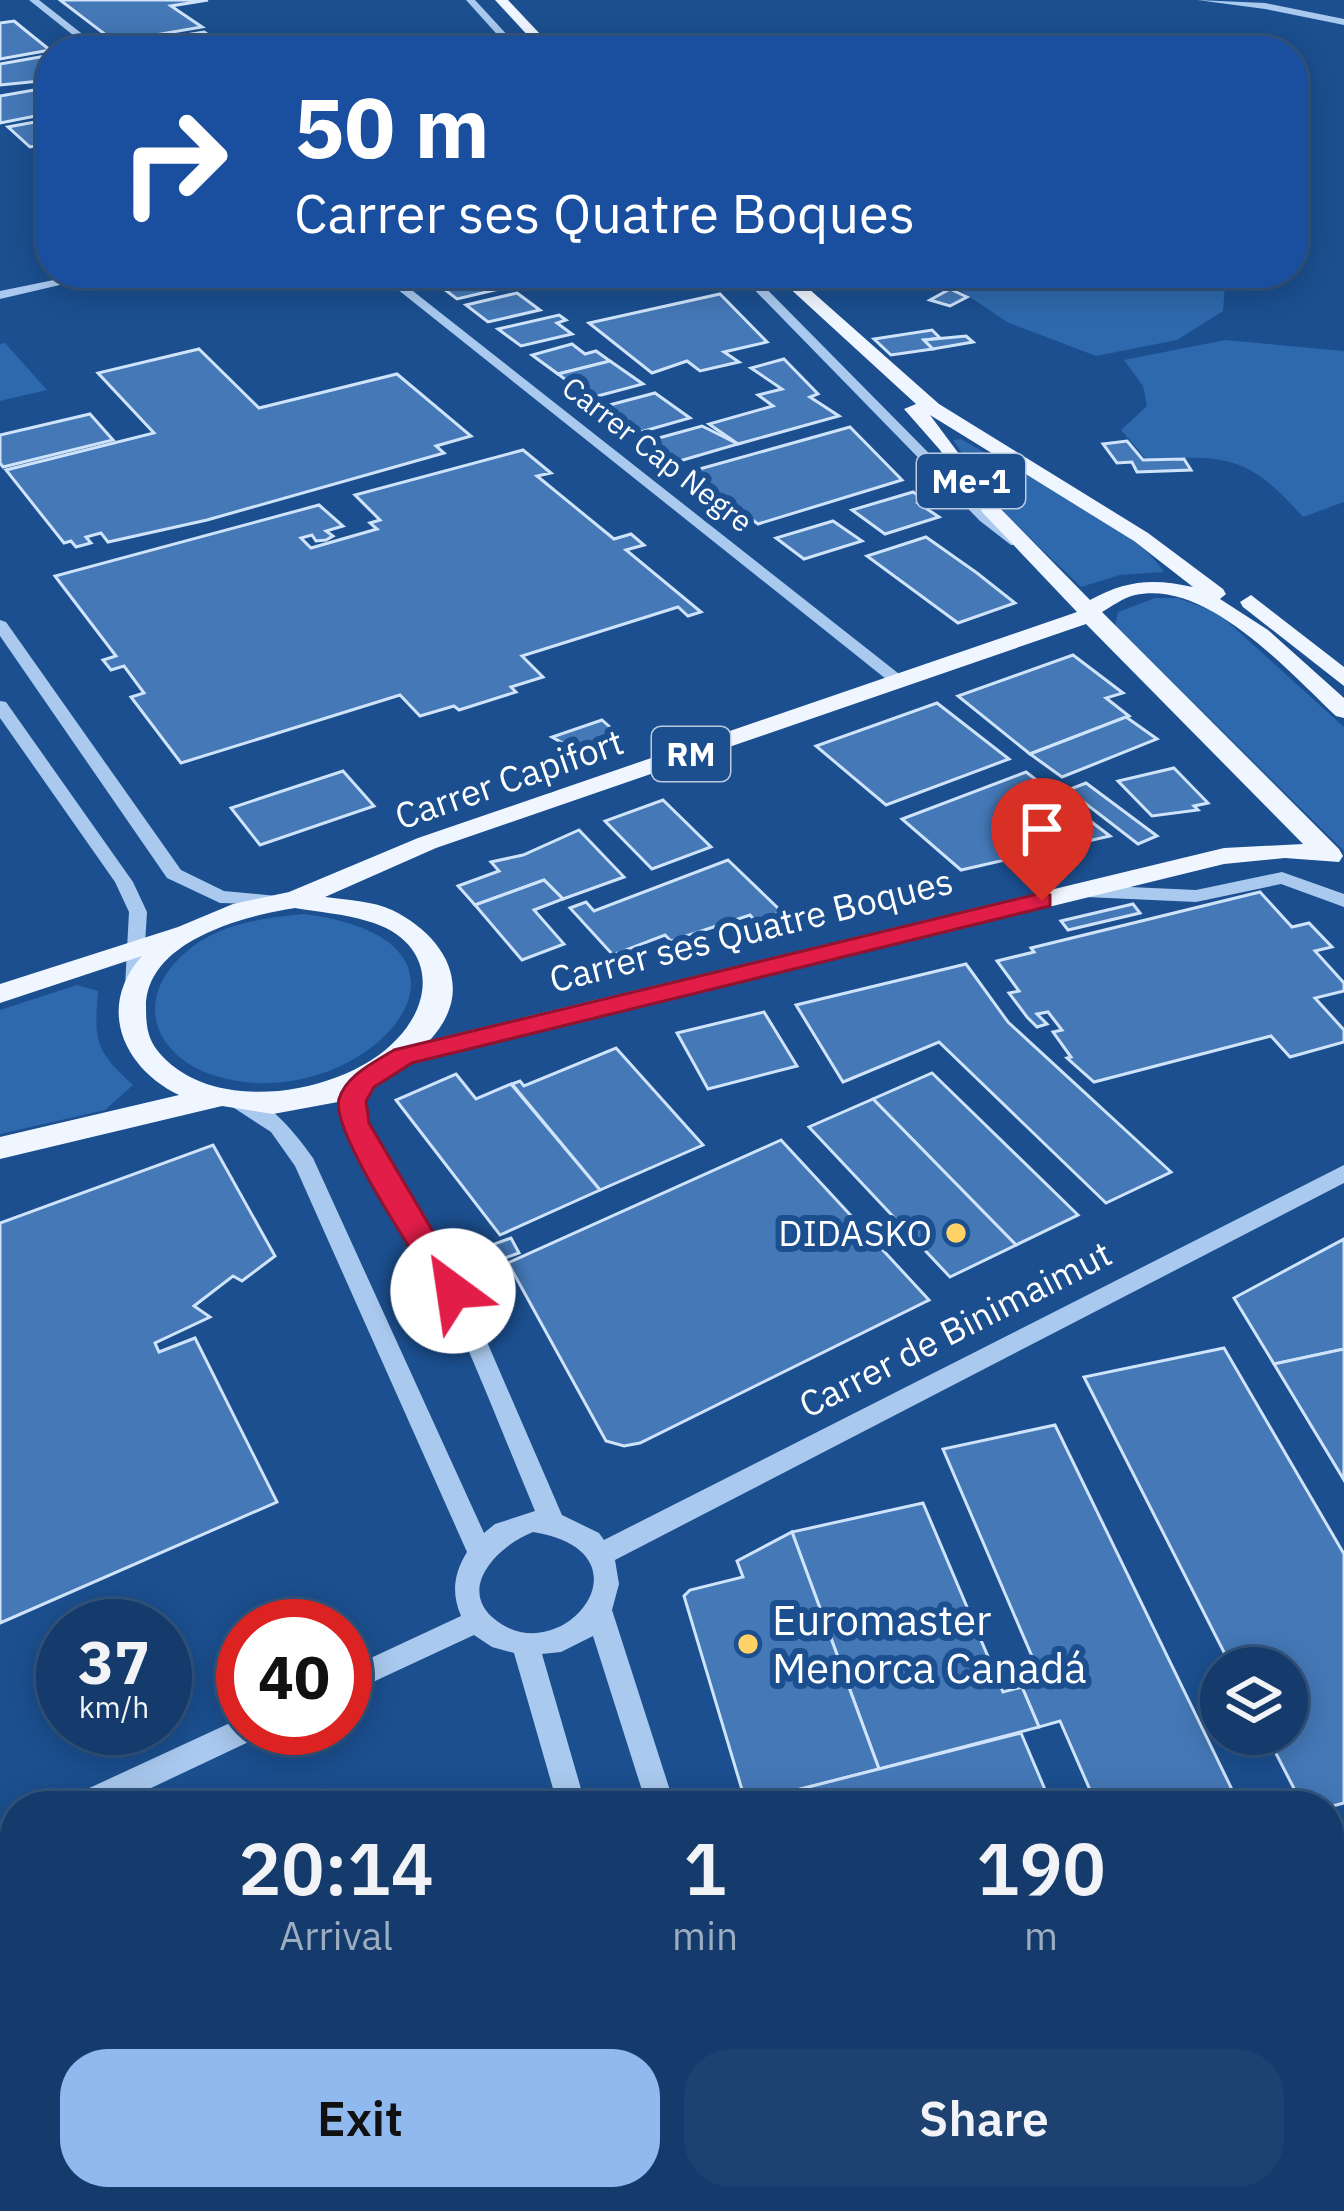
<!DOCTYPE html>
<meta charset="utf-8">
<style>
body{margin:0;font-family:"IBM Plex Sans",sans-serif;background:#1d4271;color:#f1f3f6;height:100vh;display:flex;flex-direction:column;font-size:45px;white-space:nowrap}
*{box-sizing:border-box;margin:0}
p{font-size:39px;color:#9dadc1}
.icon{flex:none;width:66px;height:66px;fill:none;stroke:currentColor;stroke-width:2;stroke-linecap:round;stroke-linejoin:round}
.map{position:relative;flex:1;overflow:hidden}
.sheet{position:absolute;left:0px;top:1791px;width:1344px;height:420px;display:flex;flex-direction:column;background:#143b6b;border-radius:48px 48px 0 0;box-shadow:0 6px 30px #0003,0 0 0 3px #33557e}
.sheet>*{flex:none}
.hud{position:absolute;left:36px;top:36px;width:1272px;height:252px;border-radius:48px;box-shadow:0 6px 30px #0003,0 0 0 3px #33557e;background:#1a4fa0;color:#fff;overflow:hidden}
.controls{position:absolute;left:1200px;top:1647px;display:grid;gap:24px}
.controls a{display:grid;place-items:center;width:108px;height:108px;border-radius:50%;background:#143b6b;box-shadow:0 6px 30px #0003,0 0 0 3px #33557e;font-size:60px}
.speed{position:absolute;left:36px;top:1599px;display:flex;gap:24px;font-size:60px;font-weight:700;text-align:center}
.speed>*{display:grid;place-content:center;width:156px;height:156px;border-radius:50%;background:#143b6b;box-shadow:0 6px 30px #0003,0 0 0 3px #33557e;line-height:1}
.speed small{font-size:30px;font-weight:400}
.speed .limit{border:18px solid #d22;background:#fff;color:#111}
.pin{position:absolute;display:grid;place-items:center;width:102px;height:102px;color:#fff;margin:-123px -51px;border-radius:50% 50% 50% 0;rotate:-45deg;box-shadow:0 0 12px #0007}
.pin .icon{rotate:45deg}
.me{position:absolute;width:132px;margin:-66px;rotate:329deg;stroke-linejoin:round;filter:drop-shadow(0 0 9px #0008)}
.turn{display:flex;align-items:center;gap:42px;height:252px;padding:0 60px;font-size:54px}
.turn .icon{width:156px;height:156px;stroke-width:2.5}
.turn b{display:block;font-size:84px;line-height:102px}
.eta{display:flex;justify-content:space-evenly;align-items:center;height:204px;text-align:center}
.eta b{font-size:72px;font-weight:600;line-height:84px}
.cta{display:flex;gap:24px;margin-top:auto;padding:24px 60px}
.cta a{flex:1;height:138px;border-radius:48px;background:#90b9f0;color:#111;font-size:48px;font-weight:600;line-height:138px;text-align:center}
.cta a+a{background:#1d4271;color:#f1f3f6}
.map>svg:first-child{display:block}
.green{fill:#2e69ad}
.building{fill:#4478b7;stroke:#cfe3fa;stroke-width:3}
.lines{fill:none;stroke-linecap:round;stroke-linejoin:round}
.minor{fill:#a9c9ee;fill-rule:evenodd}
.major{fill:#f0f6ff;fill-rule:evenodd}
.route{fill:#e11d48;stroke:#92132f;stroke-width:3}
.poi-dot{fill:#ffd166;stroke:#1b4f8f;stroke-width:4.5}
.labels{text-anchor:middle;stroke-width:12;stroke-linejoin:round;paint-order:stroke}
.far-street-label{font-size:30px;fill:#fff;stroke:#1b4f8f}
.shield{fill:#1b4f8f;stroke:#bbcadd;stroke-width:3}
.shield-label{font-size:33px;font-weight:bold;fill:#fff}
.street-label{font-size:36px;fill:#fff;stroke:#1b4f8f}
.poi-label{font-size:36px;fill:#fff;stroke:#1b4f8f;text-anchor:end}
.near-poi-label{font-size:42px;fill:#fff;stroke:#1b4f8f;text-anchor:start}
</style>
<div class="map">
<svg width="1344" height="2211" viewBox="0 0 1344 2211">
<rect width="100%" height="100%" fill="#1b4f8f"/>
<g class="green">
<path d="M799,273H1218L1225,284L1223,311L1177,340L1096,356L1007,322L964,293L932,279L902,273L806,279Z"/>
<path d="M1225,340L1344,351V502L1303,517C1247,454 1227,456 1146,459L1121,430L1147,406L1143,386L1124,360Z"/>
<path d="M5,343L47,390L0,401V344Z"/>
<path d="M961,439C1014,471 1132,523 1164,572L1120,575L1081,587L1006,515L953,440Z"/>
<path d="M1155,598H1178L1218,613L1344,727V851L1115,625L1118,612Z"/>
<path d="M304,914C523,942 361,1121 216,1076C154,1057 132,999 185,953C217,924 262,918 304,914Z"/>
<path d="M77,985L98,991C94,1042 95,1050 133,1085L105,1110L0,1134V1010Z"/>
</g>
<g class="building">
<path d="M60,0H208L171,6L202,27L115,42Z"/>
<path d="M14,21L25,30L50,50L0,59V23Z"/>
<path d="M204,32L232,51H131L123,45Z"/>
<path d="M462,36L479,46L439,51L415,44Z"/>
<path d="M51,55V80L0,85V64Z"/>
<path d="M51,87V113L0,123V96Z"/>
<path d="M51,119V143L30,147L8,127Z"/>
<path d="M479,273H488L508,287L457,299L436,283Z"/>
<path d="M950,289L967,297L950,306L930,300Z"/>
<path d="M517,293L540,310L488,322L466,305Z"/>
<path d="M720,294L767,342L724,352L739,362L700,371L687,361L652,373L589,323Z"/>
<path d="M559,315L566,320L557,323L572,334L521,346L498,329Z"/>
<path d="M932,330L940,338L924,340L933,349L891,355L874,339Z"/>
<path d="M966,336L973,342L933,349L924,340Z"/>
<path d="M572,344L585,354L596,351L610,361L558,374L532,355Z"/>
<path d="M199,349L259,408L397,374L471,436L436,446L444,453L207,520L108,542L101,533L86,537L91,543L76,547L71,541L64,543L6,470L154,433L98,373Z"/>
<path d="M784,359L818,394L810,397L839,416L738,444L709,424L773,406L758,395L782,389L751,368Z"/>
<path d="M610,361L643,384L590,398L558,374Z"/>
<path d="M655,393L690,418L637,433L602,407Z"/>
<path d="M90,414L113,440L3,467L0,463V435Z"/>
<path d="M702,426L738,444L676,462L648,441Z"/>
<path d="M850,427L902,480L758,524L689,472Z"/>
<path d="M1127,441L1143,460L1184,459L1191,470L1137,472L1132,462L1117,463L1103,444Z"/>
<path d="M523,450L551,473L537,476L614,539L631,534L644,545L626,550L701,612L688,616L678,607L522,656L543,677L511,687L516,692L459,710L454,706L420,716L400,695L181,763L131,697L144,693L124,666L111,670L103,660L116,656L55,576L319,505L343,526L326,531L333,536L326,540L316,541L312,535L301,538L311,548L377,529L370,523L380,520L355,495Z"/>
<path d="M913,492L925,500L918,503L939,517L885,534L852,510Z"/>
<path d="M833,521L862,541L804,559L776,538Z"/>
<path d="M926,537L977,573L1015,603L958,623L867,556Z"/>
<path d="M1073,655L1123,693L1106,698L1129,716L1030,754L958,696Z"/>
<path d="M937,703L1009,759L886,805L816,746Z"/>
<path d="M1126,717L1157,739L1062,777L1030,754Z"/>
<path d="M602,720L620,736L577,751L552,737Z"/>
<path d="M1174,768L1208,803L1194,806L1198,810L1152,816L1118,781Z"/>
<path d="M343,771L374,806L260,845L231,808Z"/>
<path d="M1026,772L1110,836L961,870L902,819Z"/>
<path d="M1086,783L1157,836L1138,844L1068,790Z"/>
<path d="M663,800L711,847L652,869L605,821Z"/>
<path d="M579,830L624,877L563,899L544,880L475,905L458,886L499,871L491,862L523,855Z"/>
<path d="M728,860L782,912L756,922L750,915L671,941L665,935L613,955L570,908L586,902L594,911Z"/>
<path d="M544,880L563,899L534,910L564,944L522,960L475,905Z"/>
<path d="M1260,892L1292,927L1309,923L1332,947L1315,951L1344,983V991L1315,998L1344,1030V1042L1290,1057L1271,1036L1094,1082L1067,1058L1071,1057L1053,1032L1062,1030L1048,1012L1037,1014L1047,1024L1037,1027L1027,1017L1009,993L1019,991L997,961L1034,952L1031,948Z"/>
<path d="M1133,904L1140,913L1068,930L1061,921Z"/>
<path d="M966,964L1008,1022L1171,1172L1106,1203L939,1042L843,1082L796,1005Z"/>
<path d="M764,1012L797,1066L708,1089L677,1033Z"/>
<path d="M616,1048L703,1145L600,1190L512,1084L520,1081L524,1086Z"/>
<path d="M932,1073L1078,1215L1016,1245L873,1099Z"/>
<path d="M456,1074L476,1099L511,1084L600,1190L500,1235L396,1100Z"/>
<path d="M873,1099L1016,1245L950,1277L809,1127Z"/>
<path d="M781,1140L929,1300L640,1443L624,1446L606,1441L508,1263Z"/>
<path d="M213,1145L275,1256L242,1281L233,1276L194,1306L210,1317L155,1343L159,1352L195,1338L277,1502L0,1623V1223Z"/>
<path d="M511,1238L519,1253L477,1268L469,1253Z"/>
<path d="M1344,1239V1349L1274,1364L1234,1298Z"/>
<path d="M1224,1348L1344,1554V1803L1329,1807L1303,1806L1266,1734H1287V1668H1232L1084,1377Z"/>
<path d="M1344,1349V1480L1274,1364Z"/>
<path d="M1055,1425L1240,1806H1097L1060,1721L1039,1727L1022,1687L1043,1682L943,1449Z"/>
<path d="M923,1503L1003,1692L1022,1687L1039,1727L879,1769L792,1532Z"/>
<path d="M792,1532L879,1769L746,1803L684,1596L690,1590L743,1577L737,1561Z"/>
<path d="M1021,1733L1052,1806L746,1803L879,1769Z"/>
<path d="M1344,1903V2151L1329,2119V1907Z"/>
<path d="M54,2196H221V2211H58Z"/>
<path d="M404,2196H603L605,2201L580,2211H405Z"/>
</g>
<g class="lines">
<g class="minor">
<path d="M29,0H39L104,51H93Z"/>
<path d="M466,0H475L522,51H512Z"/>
<path d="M1197,0L1265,3L1344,19V25L1265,9Z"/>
<path d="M88,273H111L0,299V291Z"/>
<path d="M377,273H390L903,677V683H891Z"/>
<path d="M738,273H751L990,515L1021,539V545H1011L980,521Z"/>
<path d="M0,620L6,622L181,870L224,891L287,897L289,901L287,905L220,903L167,878L0,636Z"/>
<path d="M0,701L6,702L133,882L147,912L142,992H128L125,987L129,912L115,882L0,718Z"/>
<path d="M1282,872L1344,894V907L1281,884L1196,902L1086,897L1077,891L1086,885L1196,890Z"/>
<path d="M365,1074L375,1081L363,1100L366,1123L382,1158L465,1291L562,1515L599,1533L604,1540L1344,1165V1183L615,1560L619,1584L612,1610L675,1806H647L593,1636L561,1652L542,1654L586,1806H558L514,1653L492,1647L474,1635L345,1695V1670L461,1616C451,1593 454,1573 467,1552L295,1166L271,1132L231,1106L228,1101L231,1096C263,1091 296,1134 313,1158L484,1533L495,1524L535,1511C505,1440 477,1366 444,1296C413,1231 351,1174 342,1100L358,1076ZM533,1532C657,1552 564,1671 497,1621C454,1589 499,1545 533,1532Z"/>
<path d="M243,1717V1728H263L259,1737L113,1806H68L72,1796Z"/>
<path d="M15,1823V1852L0,1858V1829Z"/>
<path d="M653,2196H685L689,2211H655Z"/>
<path d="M743,2196H775L779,2211H745Z"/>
</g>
<g class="major">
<path d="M495,0H508L556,51H542Z"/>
<path d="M773,273H791L939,404L1148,533L1223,589L1226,594L1220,599L1268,630L1344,698V718L1336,716C1288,671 1207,579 1135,595C1123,598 1112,606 1102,612L1339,849L1343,856L1339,862L1285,858L1224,864L406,1065L338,1102L273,1114L222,1106L0,1159V1137L179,1095C123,1068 96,1007 142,956L0,1003V984L178,927L233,904L289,892L418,838L1077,612L983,513L940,450L904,409L916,404ZM930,415L1134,541L1193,587C1153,578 1126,580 1090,600L997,505ZM1086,624L1303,844L1224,848L430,1040C477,989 445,936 392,910C373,901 346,900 325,897L436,848ZM295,908C319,912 344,914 367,921C430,938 439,995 397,1039C345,1095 210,1118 157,1050C147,1037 146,1023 146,1007C146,941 244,916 295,908Z"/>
<path d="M1251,595L1344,667V686L1243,607L1240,602Z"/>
</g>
</g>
<path class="route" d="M1042,893L1050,895V906L412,1063L374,1087L366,1101L369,1123L468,1291L463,1299H442C422,1265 330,1132 339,1099C346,1075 375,1062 394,1050Z"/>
<g class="poi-dot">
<circle cx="956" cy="1233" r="12"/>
<circle cx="748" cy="1644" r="12"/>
</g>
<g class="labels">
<g class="far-street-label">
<text transform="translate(657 455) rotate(38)" y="10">Carrer Cap Negre</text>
</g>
<g class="shield">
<rect x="917" y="454" width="108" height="54" rx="9"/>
<rect x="652" y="727" width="78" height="54" rx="9"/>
</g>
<g class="shield-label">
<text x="971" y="493">Me-1</text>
<text x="691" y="766">RM</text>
</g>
<g class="street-label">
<text transform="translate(509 779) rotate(-19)" y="13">Carrer Capifort</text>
<text transform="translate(751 930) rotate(-14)" y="13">Carrer ses Quatre Boques</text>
<text transform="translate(955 1329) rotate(-27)" y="13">Carrer de Binimaimut</text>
</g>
<g class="poi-label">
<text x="932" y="1246">DIDASKO</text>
</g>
<g class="near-poi-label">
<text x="772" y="1635">Euromaster<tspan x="772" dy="48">Menorca Canadá</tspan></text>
</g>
</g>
</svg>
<div class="controls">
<a><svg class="icon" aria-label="layers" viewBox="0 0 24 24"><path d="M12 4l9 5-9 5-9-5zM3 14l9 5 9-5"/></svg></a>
</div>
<div class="speed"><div>37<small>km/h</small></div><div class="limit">40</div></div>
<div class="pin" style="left:1042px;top:901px;background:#d93025"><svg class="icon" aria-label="arrive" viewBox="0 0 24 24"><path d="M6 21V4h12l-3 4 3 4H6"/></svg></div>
<svg class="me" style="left:453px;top:1291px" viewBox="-20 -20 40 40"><circle r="19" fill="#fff"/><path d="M0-13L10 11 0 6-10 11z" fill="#e11d48"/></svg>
<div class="hud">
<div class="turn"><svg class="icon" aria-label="right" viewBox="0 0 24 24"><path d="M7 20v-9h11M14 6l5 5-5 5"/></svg><div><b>50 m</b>Carrer ses Quatre Boques</div></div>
</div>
<section class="sheet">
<div class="eta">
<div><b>20:14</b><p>Arrival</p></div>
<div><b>1</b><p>min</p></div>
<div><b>190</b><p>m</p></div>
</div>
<div class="cta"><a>Exit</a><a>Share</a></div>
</section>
</div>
